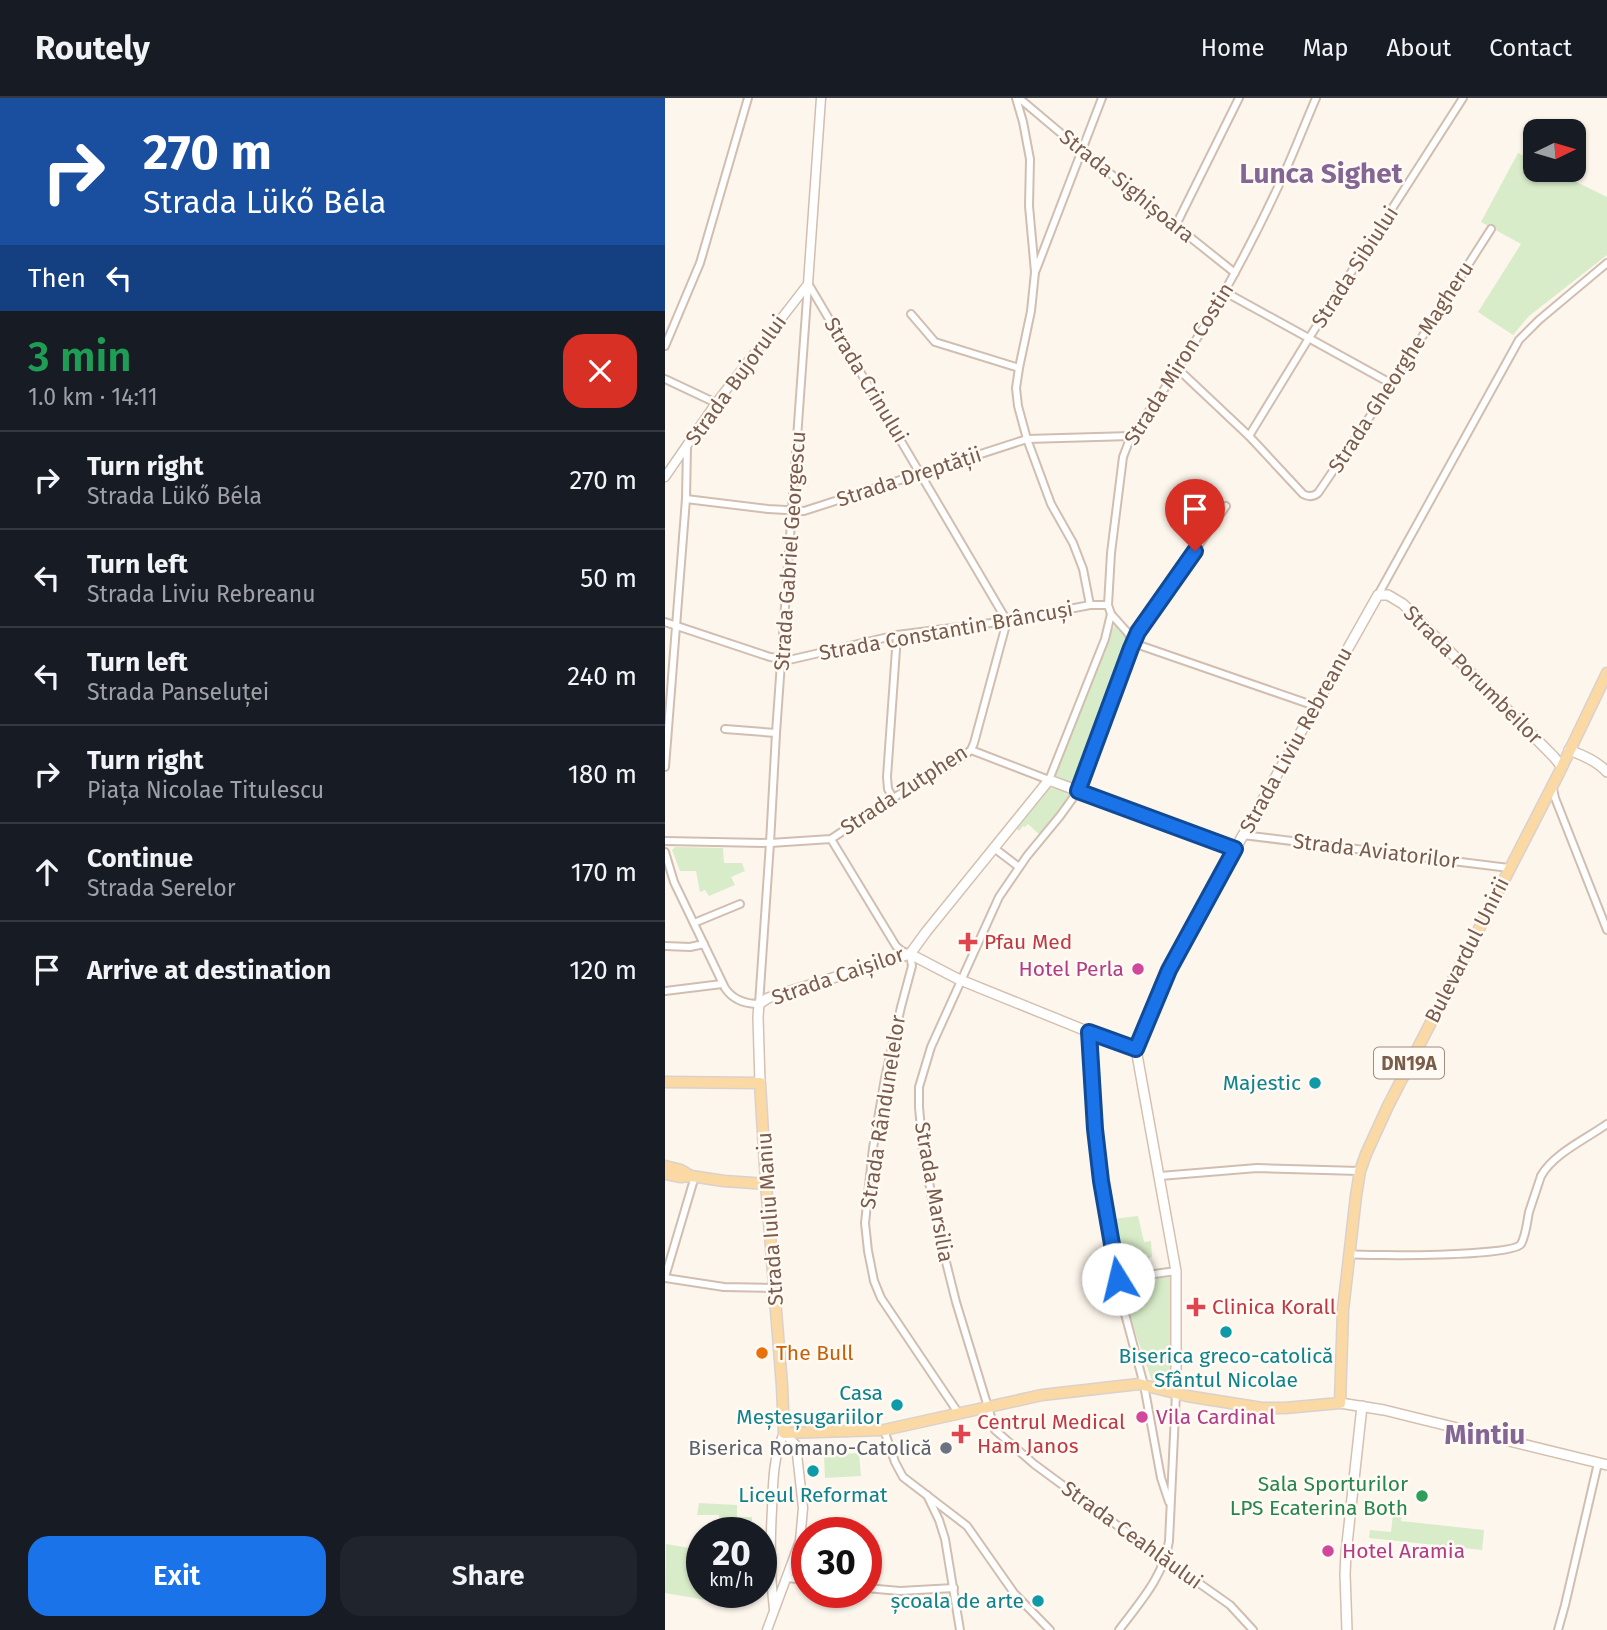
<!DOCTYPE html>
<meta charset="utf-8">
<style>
body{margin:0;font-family:"Fira Sans",sans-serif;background:#20242c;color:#f1f3f6;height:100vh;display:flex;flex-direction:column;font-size:26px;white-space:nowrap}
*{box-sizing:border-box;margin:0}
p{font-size:23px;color:#9ea1a6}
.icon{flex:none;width:38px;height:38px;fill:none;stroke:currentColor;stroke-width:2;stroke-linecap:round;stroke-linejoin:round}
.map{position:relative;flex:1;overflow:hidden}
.drawer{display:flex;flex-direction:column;background:#171b24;width:665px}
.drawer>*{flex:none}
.banner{background:#1a4fa0;color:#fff;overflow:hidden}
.needle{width:46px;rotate:85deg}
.controls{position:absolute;left:858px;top:21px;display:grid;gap:14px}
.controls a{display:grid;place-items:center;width:63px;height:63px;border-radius:14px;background:#171b24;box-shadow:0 2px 5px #0004;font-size:35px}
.speed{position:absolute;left:21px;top:1419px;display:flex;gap:14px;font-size:35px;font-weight:700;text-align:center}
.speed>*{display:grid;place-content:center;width:91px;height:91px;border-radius:50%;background:#171b24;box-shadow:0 2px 5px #0004;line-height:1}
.speed small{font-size:18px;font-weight:400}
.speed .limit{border:10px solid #d22;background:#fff;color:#111}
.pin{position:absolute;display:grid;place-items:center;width:60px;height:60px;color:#fff;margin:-72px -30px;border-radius:50% 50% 50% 0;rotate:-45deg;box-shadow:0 0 7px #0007}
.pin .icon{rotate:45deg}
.me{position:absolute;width:77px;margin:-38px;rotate:351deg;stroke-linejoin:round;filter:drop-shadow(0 0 5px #0008)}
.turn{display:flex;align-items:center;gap:24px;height:147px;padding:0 28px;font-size:32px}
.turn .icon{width:91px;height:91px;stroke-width:2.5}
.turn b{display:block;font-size:49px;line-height:60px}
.then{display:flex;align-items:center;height:66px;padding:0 28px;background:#0003;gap:14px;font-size:26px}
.round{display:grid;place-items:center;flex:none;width:74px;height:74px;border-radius:21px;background:#20242c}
.summary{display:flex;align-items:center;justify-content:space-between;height:119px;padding:0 28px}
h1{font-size:42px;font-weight:600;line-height:52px;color:#1e9e55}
.cta{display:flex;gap:14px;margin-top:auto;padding:14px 28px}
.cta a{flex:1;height:80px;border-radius:21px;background:#1a73e8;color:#fff;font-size:28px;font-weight:600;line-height:80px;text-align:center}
.cta a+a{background:#20242c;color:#f1f3f6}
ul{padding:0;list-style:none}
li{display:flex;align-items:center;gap:21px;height:98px;padding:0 28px;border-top:2px solid #363941}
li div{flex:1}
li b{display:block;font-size:26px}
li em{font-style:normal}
header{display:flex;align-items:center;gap:42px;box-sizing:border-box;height:98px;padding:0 35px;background:#171b24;border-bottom:2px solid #363941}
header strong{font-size:33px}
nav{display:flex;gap:38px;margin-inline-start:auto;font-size:24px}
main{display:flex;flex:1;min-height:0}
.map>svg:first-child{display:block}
.green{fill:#d8ecc9}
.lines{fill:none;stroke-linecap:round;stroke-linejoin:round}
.minor-casing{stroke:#d1beb0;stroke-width:10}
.tertiary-casing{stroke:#d1beb0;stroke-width:11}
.secondary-casing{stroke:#d6c0b0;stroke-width:12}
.primary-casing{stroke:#dad1cd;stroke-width:13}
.minor{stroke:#fff;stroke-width:6}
.tertiary{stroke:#fff;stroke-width:8}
.secondary{stroke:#fff;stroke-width:9}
.primary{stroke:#fbd9a5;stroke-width:10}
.route-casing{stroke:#114b97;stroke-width:18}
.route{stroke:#1a73e8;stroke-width:12}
.health-dot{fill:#e0444e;stroke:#fffaf3;stroke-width:2.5}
.hotel-dot{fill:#d1479c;stroke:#fffaf3;stroke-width:2.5}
.culture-dot{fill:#0f9aa8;stroke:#fffaf3;stroke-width:2.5}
.food-dot{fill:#e8710a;stroke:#fffaf3;stroke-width:2.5}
.worship-dot{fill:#6b7280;stroke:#fffaf3;stroke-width:2.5}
.leisure-dot{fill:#2e9e5b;stroke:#fffaf3;stroke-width:2.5}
.labels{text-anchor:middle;stroke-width:5;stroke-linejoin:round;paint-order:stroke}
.shield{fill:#fffaf3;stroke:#a28b7f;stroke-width:2}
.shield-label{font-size:19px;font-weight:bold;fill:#7a5c4d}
.street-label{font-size:21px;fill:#7a5c4d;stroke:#fffaf3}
.health-label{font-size:21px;fill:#be3a42;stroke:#fffaf3;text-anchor:start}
.hotel-label{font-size:21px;fill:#b23c85;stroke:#fffaf3;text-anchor:start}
.culture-label{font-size:21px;fill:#0d838f;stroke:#fffaf3;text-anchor:end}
.food-label{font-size:21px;fill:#c56008;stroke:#fffaf3;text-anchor:start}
.worship-label{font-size:21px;fill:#5b616d;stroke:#fffaf3;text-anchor:end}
.leisure-label{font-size:21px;fill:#27864d;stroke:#fffaf3;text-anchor:end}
.district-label{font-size:28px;font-weight:bold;fill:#846695;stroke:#fffaf3}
</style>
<header>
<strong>Routely</strong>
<nav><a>Home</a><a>Map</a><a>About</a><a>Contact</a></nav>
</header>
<main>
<section class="drawer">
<div class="banner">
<div class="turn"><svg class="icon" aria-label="right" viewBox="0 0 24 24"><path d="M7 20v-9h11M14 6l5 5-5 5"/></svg><div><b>270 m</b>Strada Lükő Béla</div></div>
<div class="then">Then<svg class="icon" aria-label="left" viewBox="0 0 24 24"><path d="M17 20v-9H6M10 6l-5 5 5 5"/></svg></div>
</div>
<div class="summary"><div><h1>3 min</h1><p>1.0 km · 14:11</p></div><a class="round" style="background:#d93025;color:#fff"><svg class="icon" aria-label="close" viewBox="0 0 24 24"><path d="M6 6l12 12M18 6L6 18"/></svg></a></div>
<ul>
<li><svg class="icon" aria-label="right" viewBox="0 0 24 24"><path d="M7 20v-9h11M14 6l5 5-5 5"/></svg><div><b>Turn right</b><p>Strada Lükő Béla</p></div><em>270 m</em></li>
<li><svg class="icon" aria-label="left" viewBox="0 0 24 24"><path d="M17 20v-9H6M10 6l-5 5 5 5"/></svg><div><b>Turn left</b><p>Strada Liviu Rebreanu</p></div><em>50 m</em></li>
<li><svg class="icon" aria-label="left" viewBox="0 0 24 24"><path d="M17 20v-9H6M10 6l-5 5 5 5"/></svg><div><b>Turn left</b><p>Strada Panseluței</p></div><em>240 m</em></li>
<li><svg class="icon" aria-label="right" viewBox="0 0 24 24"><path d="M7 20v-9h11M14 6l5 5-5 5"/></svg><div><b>Turn right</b><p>Piața Nicolae Titulescu</p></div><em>180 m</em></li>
<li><svg class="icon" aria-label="ahead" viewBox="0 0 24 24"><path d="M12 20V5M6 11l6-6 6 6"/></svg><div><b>Continue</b><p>Strada Serelor</p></div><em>170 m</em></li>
<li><svg class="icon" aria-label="arrive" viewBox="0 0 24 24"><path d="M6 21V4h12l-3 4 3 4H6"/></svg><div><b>Arrive at destination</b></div><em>120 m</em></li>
</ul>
<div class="cta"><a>Exit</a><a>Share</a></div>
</section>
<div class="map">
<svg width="942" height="1532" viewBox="0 0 942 1532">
<rect width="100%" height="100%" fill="#fdf6ec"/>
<g class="green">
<path d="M853,55L870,63V72H887L942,99V157L864,218L848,237L813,214L856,146L816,124Z"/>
<path d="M450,527L464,543L411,688L388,680L447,532Z"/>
<path d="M385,690L394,691L407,697L375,737L363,726L360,729L358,728L354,733L351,730L376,694Z"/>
<path d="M10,749L58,750L59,765H77L80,773L66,779L70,787L44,798L40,792L35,794L31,773H15L7,752Z"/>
<path d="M473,1118L479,1144L486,1143L487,1159L483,1160L482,1156L477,1157V1162L470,1163L469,1155L459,1156L461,1174L448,1121Z"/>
<path d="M507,1179L508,1196L506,1288L487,1283L456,1193L460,1187L484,1181Z"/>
<path d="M194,1355L196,1378L160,1380L159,1357Z"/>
<path d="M34,1405L72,1407V1419H87V1423H72V1426L55,1425L54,1417H32Z"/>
<path d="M729,1407H737L736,1423L819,1432L817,1452L704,1440L705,1432L726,1434Z"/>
<path d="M1,1446L37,1452V1494L67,1495L65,1496L64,1506L0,1495Z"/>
</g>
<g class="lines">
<defs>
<g id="minor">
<path d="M351,0L358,24L365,61L364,108L370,174L366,213L354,270L351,290L353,308L362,341L386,406L408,445L418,471L425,507"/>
<path d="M354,0L417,53L570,175"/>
<path d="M511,127L574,0"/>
<path d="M371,172L437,0"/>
<path d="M144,187L342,523"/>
<path d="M560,194L727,286"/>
<path d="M246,216L270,244L354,270"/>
<path d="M0,248L35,165L83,0"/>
<path d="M514,272L584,338L638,396C643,399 648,399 653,395L727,286L826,131"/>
<path d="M0,281L51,305"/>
<path d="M584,338L644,240L798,0"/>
<path d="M21,401L103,411L139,413L362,341L466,338"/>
<path d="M561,408L473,534L465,550L413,693L395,718L362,758L334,799L266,949L254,989V1009L258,1053L274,1136L291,1204L330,1332L369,1366L453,1428L565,1507L588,1532"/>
<path d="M713,497L854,242L874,222L942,165"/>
<path d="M0,524L105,559L124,562L232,537L342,523L425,507H443"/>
<path d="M468,545L463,535L446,516L443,507L446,455L458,359L466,338C524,260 572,177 613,89C627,60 638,30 651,0"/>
<path d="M468,545L650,608"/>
<path d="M60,631L111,635"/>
<path d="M306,652L384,682L440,541L446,516"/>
<path d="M0,669L21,401L22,348"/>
<path d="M888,691L890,700L942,832"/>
<path d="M228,700L223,691L222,679L232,537"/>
<path d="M578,737L844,770"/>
<path d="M166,741L231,848L237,853L245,856L247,868L236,909L220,980L208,1050L200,1125L203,1153L209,1183L216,1200L294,1316"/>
<path d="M0,743L105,745L166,741L228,700L296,660L306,652L309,645L342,523"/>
<path d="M329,750L354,769"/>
<path d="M0,754L9,784L60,890C68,902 80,906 94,906L105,745L111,635L143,186"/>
<path d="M29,825L75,806"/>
<path d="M0,848L25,849L39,846"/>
<path d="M0,893L57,886"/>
<path d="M424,934L430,1031L436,1083L456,1201L479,1287L496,1380L504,1404"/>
<path d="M495,1078L592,1070L695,1073"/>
<path d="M684,1156C706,1158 847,1159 856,1146C861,1137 862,1124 864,1114C868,1102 872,1090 876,1078C888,1056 921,1041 942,1026"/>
<path d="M0,1179L30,1078"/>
<path d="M0,1180L59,1189L110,1190"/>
<path d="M453,1181L511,1173"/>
<path d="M219,1332L230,1364L238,1379L302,1428L349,1495L385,1532"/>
<path d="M262,1397L274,1422L280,1441L295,1532"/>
<path d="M122,1480L142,1482"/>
<path d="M201,1490L235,1493L289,1490"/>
<path d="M454,1532C475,1504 499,1478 504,1443L511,1295"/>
<path d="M893,1532L900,1507L933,1365"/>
</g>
<g id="tertiary">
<path d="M0,379L51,305L143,186L156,0"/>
<path d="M102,1532L135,1443L138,1410L131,1347L119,1335C108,1359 108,1385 107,1411C105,1445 105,1477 109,1511"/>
</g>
<g id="secondary">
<path d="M904,652C917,657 932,663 942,674"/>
<path d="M245,856L293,881L424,934L471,951"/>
<path d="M95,985L93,919L94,906L103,900L245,856L261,834L384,682L570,751"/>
<path d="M511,1295V1173L471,951L472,947L504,872L578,737L713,497H723L738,506L889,659L897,669"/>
<path d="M675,1305L719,1312L942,1367"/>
<path d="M682,1532L680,1476L681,1455L697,1308"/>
</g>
<g id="primary">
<path d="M0,984L95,985L101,1086L117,1288L119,1335L219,1332L377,1297L474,1286L522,1298L597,1310H620L675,1305L678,1212L691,1098L695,1073L701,1056L723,1008L893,677L942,575"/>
<path d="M0,1068L16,1072L26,1078L59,1083L101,1086"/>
<path d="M0,1076L16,1079L26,1078"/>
</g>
</defs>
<use href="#minor" class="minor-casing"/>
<use href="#tertiary" class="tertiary-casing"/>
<use href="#secondary" class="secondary-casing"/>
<use href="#primary" class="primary-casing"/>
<use href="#minor" class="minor"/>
<use href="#tertiary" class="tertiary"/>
<use href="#secondary" class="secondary"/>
<use href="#primary" class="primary"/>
</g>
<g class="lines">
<defs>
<path id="route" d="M453,1181L436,1083L430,1031L424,934L471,951L504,872L570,751L413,693L466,550L473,534L530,453"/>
</defs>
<use href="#route" class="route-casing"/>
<use href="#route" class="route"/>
</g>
<g class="health-dot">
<path d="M299.5 833.5h7v7h7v7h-7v7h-7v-7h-7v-7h7z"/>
<path d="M527.5 1198.5h7v7h7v7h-7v7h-7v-7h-7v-7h7z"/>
<path d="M292.5 1325.5h7v7h7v7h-7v7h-7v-7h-7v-7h7z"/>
</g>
<g class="hotel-dot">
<circle cx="473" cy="871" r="7"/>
<circle cx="477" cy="1319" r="7"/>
<circle cx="663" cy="1453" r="7"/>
</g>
<g class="culture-dot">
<circle cx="650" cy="985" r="7"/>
<circle cx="561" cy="1234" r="7"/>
<circle cx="232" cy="1307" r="7"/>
<circle cx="148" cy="1373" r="7"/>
<circle cx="373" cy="1503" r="7"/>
</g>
<circle class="food-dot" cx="97" cy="1255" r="7"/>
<circle class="worship-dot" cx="281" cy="1350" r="7"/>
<circle class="leisure-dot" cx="757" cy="1398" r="7"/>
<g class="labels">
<rect class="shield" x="709" y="949.5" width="70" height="31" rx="5"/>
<g class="shield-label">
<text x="744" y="972">DN19A</text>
</g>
<g class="street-label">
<text transform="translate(462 88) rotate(39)" y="7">Strada Sighișoara</text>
<text transform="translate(690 169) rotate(-57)" y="7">Strada Sibiului</text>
<text transform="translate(514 266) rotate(-58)" y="7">Strada Miron Costin</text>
<text transform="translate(736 269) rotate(-57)" y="7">Strada Gheorghe Magheru</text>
<text transform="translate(71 282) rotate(-54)" y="7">Strada Bujorului</text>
<text transform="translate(201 282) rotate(59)" y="7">Strada Crinului</text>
<text transform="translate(244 379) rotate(-18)" y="7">Strada Dreptății</text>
<text transform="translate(125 453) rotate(-86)" y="7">Strada Gabriel Georgescu</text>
<text transform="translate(281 533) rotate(-10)" y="7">Strada Constantin Brâncuși</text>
<text transform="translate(808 577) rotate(45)" y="7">Strada Porumbeilor</text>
<text transform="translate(631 642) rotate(-61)" y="7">Strada Liviu Rebreanu</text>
<text transform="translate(239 692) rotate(-33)" y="7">Strada Zutphen</text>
<text transform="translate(711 753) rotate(7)" y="7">Strada Aviatorilor</text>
<text transform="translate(802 852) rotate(-63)" y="7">Bulevardul Unirii</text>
<text transform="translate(173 878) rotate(-19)" y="7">Strada Caișilor</text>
<text transform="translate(218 1014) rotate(-81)" y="7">Strada Rândunelelor</text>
<text transform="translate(269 1094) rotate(80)" y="7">Strada Marsilia</text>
<text transform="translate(105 1121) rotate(-94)" y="7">Strada Iuliu Maniu</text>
<text transform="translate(467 1437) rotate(36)" y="7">Strada Ceahlăului</text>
</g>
<g class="health-label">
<text x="319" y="851">Pfau Med</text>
<text x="547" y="1216">Clinica Korall</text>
<text x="312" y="1331">Centrul Medical<tspan x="312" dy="24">Ham Janos</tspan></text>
</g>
<g class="hotel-label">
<text x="459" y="878" text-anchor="end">Hotel Perla</text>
<text x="491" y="1326">Vila Cardinal</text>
<text x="677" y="1460">Hotel Aramia</text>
</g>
<g class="culture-label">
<text x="636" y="992">Majestic</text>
<text x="561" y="1265" text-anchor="middle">Biserica greco-catolică<tspan x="561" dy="24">Sfântul Nicolae</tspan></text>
<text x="218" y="1302">Casa<tspan x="218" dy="24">Meșteșugariilor</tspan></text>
<text x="148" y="1404" text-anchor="middle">Liceul Reformat</text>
<text x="359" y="1510">școala de arte</text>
</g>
<g class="food-label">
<text x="111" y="1262">The Bull</text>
</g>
<g class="worship-label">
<text x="267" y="1357">Biserica Romano-Catolică</text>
</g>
<g class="leisure-label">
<text x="743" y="1393">Sala Sporturilor<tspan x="743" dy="24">LPS Ecaterina Both</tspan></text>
</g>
<g class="district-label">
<text x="656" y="85">Lunca Sighet</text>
<text x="820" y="1346">Mintiu</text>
</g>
</g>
</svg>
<div class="controls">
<a><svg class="needle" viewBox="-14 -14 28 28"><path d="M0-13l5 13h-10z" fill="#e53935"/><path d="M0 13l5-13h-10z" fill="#9ea1a6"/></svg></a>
</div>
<div class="speed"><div>20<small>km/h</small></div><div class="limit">30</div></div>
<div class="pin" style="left:530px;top:453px;background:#d93025"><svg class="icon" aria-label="arrive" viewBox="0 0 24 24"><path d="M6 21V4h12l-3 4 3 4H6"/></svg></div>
<svg class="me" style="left:453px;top:1181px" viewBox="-20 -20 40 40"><circle r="19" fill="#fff"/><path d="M0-13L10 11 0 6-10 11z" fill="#1a73e8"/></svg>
</div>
</main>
